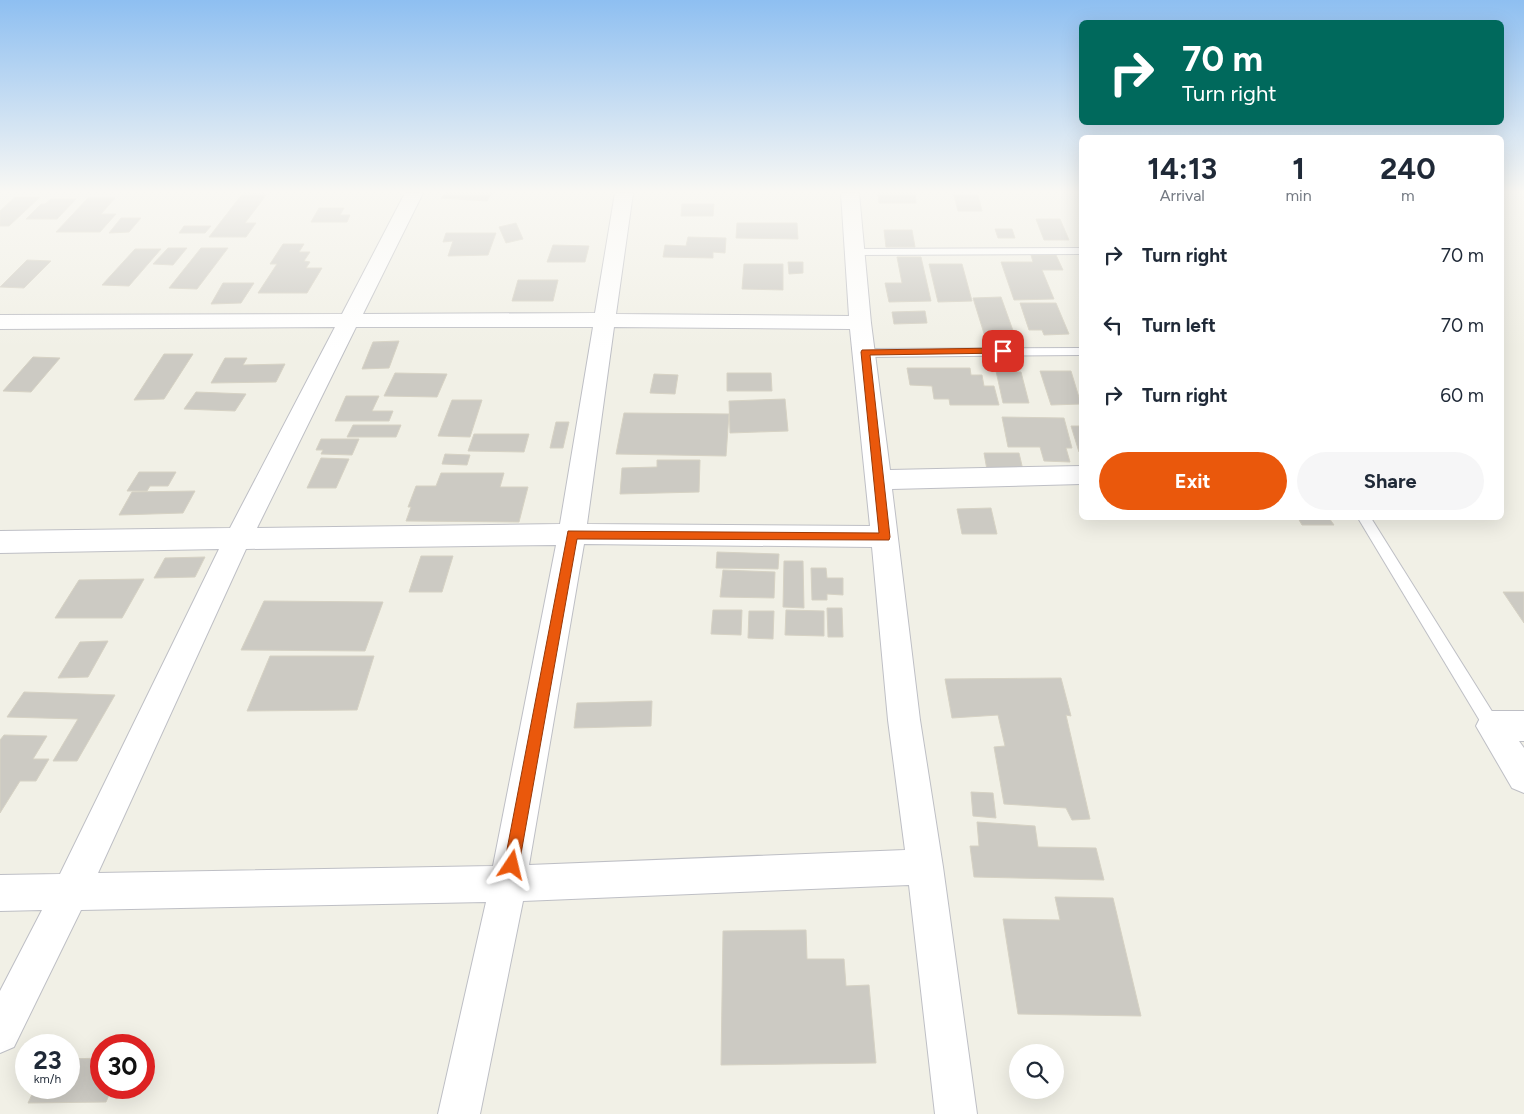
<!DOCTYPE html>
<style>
body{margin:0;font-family:Figtree,sans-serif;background:#f6f6f7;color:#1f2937;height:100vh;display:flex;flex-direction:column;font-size:19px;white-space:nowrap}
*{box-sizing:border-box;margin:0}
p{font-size:16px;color:#747a83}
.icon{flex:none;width:28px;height:28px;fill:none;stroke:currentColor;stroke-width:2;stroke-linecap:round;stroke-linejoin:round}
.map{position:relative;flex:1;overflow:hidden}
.panel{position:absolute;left:1079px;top:135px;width:425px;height:385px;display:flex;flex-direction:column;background:#fff;border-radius:8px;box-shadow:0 5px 20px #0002}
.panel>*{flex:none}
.top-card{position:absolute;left:1079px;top:20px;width:425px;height:105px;border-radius:8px;box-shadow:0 5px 20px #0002;background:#00695c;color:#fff;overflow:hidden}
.tools{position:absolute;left:1009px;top:1044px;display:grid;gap:10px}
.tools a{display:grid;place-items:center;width:55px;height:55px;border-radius:50%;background:#fff;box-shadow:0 5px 20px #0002;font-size:25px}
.speed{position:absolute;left:15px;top:1034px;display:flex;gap:10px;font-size:25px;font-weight:700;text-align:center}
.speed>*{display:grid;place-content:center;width:65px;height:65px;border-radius:50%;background:#fff;box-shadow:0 5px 20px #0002;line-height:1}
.speed small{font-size:12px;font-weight:400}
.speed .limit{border:8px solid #d22;background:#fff;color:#111}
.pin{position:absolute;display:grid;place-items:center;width:42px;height:42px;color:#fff;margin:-21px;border-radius:10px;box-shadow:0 2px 8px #0006}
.me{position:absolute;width:55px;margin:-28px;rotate:10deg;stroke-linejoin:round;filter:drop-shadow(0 0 4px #0008)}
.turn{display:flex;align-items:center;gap:18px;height:105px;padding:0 20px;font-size:22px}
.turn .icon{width:65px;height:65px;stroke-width:2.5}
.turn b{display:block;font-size:35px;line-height:42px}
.eta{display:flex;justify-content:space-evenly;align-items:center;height:85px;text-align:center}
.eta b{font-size:30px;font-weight:700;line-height:35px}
.primary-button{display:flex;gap:10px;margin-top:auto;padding:10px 20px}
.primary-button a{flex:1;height:58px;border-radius:30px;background:#ea580c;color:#fff;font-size:20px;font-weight:700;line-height:58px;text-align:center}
.primary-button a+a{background:#f6f6f7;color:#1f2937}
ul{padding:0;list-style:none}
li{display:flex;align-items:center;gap:15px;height:70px;padding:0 20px}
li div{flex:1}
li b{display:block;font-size:19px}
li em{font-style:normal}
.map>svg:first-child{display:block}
.building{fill:#cccac3;stroke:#d6d2c4}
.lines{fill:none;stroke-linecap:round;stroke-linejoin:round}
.service-casing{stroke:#bebfc5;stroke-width:2}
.minor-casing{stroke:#bebfc5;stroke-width:2}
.service{fill:#fff;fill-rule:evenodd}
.minor{fill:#fff;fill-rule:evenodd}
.route{fill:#ea580c;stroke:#983908}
</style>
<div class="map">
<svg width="1524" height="1114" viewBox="0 0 1524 1114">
<rect width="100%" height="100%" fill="#f1f0e6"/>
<g class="building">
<path d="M243,193L267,194L245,223H256L246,237H209Z"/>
<path d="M445,193H492L487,201L441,198Z"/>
<path d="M878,193H915L916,203H879Z"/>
<path d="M954,195H978L982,211H958Z"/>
<path d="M15,197H40L9,226H0V211Z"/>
<path d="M88,198H115L101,214H116L100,232H56Z"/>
<path d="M51,199H76L57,219H26L41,204H45Z"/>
<path d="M682,204H714L713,216H681Z"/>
<path d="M319,208H344L340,215H350L347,222H311Z"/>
<path d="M121,218H141L129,232L109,233Z"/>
<path d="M1036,219H1060L1069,240H1044Z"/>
<path d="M516,223L523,239L506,243L499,227Z"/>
<path d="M737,223H797L798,239L736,238Z"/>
<path d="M184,226H211L205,233H179Z"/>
<path d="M995,229H1012L1015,238H998Z"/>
<path d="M884,230H912L915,247H886Z"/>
<path d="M446,233H496L488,255L448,256L453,241L443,242Z"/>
<path d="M688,237L726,238L725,253L713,252V258L663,257L665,245L686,246Z"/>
<path d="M283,244H304L299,252H310L304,261L310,262L306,268H322L307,293H258L277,264H270Z"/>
<path d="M553,245L589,246L585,262H547Z"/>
<path d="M168,248H187L173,265L153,264Z"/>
<path d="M201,248H228L197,289L169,288Z"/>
<path d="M135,249H161L129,286L102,285Z"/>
<path d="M1031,255H1056L1063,270H1042L1054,299L1014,300L1001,262H1033Z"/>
<path d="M897,257H921L931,301L889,302L885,283H902Z"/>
<path d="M27,260L51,261L24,288L0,287Z"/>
<path d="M788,262H803V273L789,274Z"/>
<path d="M744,264H783V290L742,289Z"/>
<path d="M929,264H962L972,301L938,302Z"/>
<path d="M518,280H558L553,301H512Z"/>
<path d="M223,283H254L241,303L211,304Z"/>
<path d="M1001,297L1016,339L986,340L973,298Z"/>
<path d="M1020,303H1056L1069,334L1044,335L1042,330H1029Z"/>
<path d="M925,311L927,323L894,324L892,312Z"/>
<path d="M399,341L389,368L362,369L373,342Z"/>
<path d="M164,354H193L164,399L134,400Z"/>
<path d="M33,357L60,358L31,392L3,391Z"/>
<path d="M225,358H247L243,365L285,364L276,382L211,383Z"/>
<path d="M907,368H970L971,375H982L984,386H994L999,405H950L949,399H934L932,386L910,385Z"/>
<path d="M996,371L1021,372L1029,403H1003Z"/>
<path d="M1040,371H1071L1081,404L1051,405Z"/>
<path d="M395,373L447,374L437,397L384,396Z"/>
<path d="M727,373H771L772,391H727Z"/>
<path d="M654,374L678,375L675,394L650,393Z"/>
<path d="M196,392L246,394L235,411L184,409Z"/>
<path d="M346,396H379L372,411H393L389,421H335Z"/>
<path d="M785,399L788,431L730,433L729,401Z"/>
<path d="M452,400H482L470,437L438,436Z"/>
<path d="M624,413L729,414L726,456L616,454Z"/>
<path d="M1002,417L1064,418L1072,448H1066L1070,462L1044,461L1040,447H1008Z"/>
<path d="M556,422H569L563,448H550Z"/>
<path d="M353,425H401L396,437H347Z"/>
<path d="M1071,426H1081V452H1079Z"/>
<path d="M474,434H529L524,452L468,451Z"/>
<path d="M321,439H359L352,455L321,454L323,450H316Z"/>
<path d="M984,453H1019L1023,470H987Z"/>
<path d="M445,454L470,455L467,465L442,464Z"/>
<path d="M321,458L349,459L336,488H307Z"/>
<path d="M657,460H700L699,492L620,494L622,468L657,467Z"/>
<path d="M139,472H176L168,486H150L147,491H127Z"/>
<path d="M441,473H504L500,487H528L519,522L406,521L411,507H408L416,486H436Z"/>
<path d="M195,491L183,513L119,515L132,492Z"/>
<path d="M991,508L997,534H962L957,509Z"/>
<path d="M1298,518H1329L1334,525H1302Z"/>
<path d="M717,552L779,554L778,569L716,568Z"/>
<path d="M421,556H453L442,592H409Z"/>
<path d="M205,557L195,577L154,578L165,558Z"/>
<path d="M784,561H803L804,608L783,607Z"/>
<path d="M811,568H826L827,578H843V595L827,594V600H812Z"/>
<path d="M723,570L775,572L774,598L720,597Z"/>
<path d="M144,579L122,618H55L79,580Z"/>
<path d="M1503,592H1524V623Z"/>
<path d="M264,601L383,602L365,651L241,650Z"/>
<path d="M827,608H842L843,637H828Z"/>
<path d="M713,610H742L741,635L711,634Z"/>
<path d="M786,610L824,611V636L785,635Z"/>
<path d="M749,611H774L773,639L748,638Z"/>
<path d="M108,641L88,677L58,678L80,642Z"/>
<path d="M270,656H374L357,710L247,711Z"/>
<path d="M1061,678L1071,716L1066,715L1090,819L1072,820L1066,808L1004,804L994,747L1005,746L998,715L952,718L945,679Z"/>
<path d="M24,692L115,695L77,761H53L78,719L7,717Z"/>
<path d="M652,701L651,726L574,728L577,703Z"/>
<path d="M4,735L47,736L33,759H49L36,781H20L0,813V740Z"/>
<path d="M971,792L993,793L996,818L973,816Z"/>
<path d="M977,822L1035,826L1038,847L1096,848L1104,880L974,877L970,846H979Z"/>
<path d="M1055,897L1113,898L1141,1016L1018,1014L1003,919L1060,920Z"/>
<path d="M806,930L807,959H844L846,986L869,985L876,1063L721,1065L723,931Z"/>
<path d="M101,1058V1088H112L106,1102L28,1103L35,1088H69V1059Z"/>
</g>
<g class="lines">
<defs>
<g id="service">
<path d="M1081,248V254L856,255L851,252L856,249Z"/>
<path d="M1081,348V355L865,357L859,353L865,349Z"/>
<path d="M1358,518H1371L1498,721L1500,726L1498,731L1492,733L1486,731Z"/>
</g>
<g id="minor">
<path d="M405,193H423L363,314L595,313L615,193H633L616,314L849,316L841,193H859L871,323L890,470L1081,466V484L892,489L920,720L943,867L977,1114H935L909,885L523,901L480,1114H438L486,902L81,910L14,1047L0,1053V991L42,910L0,911V875L60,874L219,549L0,553V531L230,528L335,327L0,329V315L342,314ZM356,327H593L560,524L257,528ZM614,327L850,329L870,526L587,524ZM584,544L872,547L888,720L905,850L529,865ZM556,545L493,866L98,873L246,549Z"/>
<path d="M1492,711H1524V741H1519L1524,748V793L1512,788L1476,726L1481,716Z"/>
</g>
</defs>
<use href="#service" class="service-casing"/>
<use href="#minor" class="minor-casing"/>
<use href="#service" class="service"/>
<use href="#minor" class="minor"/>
</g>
<linearGradient id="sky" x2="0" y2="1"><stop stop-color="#8ebff1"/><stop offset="0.55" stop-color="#f9f8f4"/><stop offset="1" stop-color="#f9f8f4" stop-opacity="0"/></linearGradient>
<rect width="1524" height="349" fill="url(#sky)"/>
<path class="route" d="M1003,348L1007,351L1006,353L870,355L890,537L889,540L577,539L519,865L517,870L512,872L506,870L504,865L568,531L879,533L861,352L862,350Z"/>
</svg>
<div class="tools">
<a><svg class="icon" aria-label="search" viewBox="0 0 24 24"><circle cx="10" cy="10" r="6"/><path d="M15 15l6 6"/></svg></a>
</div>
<div class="speed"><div>23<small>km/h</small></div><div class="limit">30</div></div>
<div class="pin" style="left:1003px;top:351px;background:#d93025"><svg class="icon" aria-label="arrive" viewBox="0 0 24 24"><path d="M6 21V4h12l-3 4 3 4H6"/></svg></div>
<svg class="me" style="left:512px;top:865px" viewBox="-20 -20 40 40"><path d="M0-17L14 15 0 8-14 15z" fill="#ea580c" stroke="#fff" stroke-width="4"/></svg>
<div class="top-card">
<div class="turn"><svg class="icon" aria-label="right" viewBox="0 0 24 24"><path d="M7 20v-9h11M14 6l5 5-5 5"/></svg><div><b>70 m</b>Turn right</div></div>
</div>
<section class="panel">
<div class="eta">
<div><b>14:13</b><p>Arrival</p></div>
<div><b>1</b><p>min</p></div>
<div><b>240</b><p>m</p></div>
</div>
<ul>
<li><svg class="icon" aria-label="right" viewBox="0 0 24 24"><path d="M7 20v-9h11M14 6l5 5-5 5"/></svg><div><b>Turn right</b></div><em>70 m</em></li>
<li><svg class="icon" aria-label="left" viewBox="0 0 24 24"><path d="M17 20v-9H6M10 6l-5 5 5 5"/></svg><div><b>Turn left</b></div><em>70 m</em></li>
<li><svg class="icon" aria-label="right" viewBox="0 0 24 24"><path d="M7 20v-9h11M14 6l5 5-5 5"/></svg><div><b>Turn right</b></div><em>60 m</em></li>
</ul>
<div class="primary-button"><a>Exit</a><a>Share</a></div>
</section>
</div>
